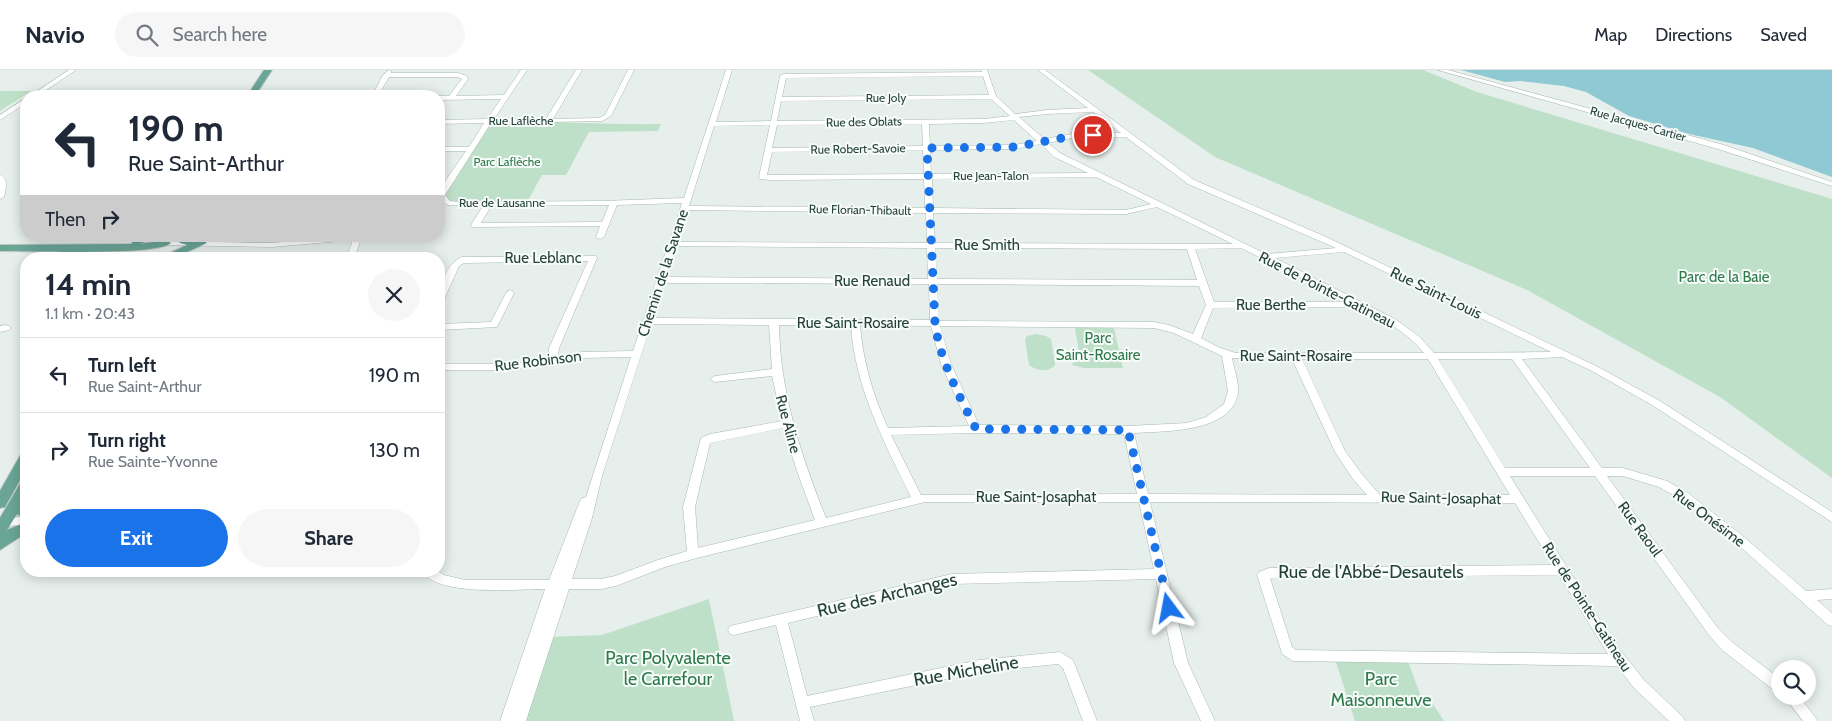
<!DOCTYPE html>
<meta charset="utf-8">
<style>
body{margin:0;font-family:Cabin,sans-serif;background:#f6f6f7;color:#1f2937;height:100vh;display:flex;flex-direction:column;font-size:19px;white-space:nowrap}
*{box-sizing:border-box;margin:0}
p{font-size:16px;color:#747a83}
.icon{flex:none;width:28px;height:28px;fill:none;stroke:currentColor;stroke-width:2;stroke-linecap:round;stroke-linejoin:round}
.map{position:relative;flex:1;overflow:hidden}
.sheet{position:absolute;left:20px;top:182px;width:425px;height:325px;display:flex;flex-direction:column;background:#fff;border-radius:20px;box-shadow:0 2px 12px #0003}
.sheet>*{flex:none}
.top-card{position:absolute;left:20px;top:20px;width:425px;height:152px;border-radius:20px;box-shadow:0 2px 12px #0003;background:#fff;color:#1f2937;overflow:hidden}
.fabs{position:absolute;left:1771px;top:590px;display:grid;gap:10px}
.fabs a{display:grid;place-items:center;width:45px;height:45px;border-radius:50%;background:#fff;box-shadow:0 2px 12px #0003;font-size:25px}
.pin{position:absolute;display:grid;place-items:center;width:42px;height:42px;color:#fff;margin:-21px;border:2px solid #fff;border-radius:50%;box-shadow:0 1px 5px #0007}
.me{position:absolute;width:55px;margin:-28px;rotate:347deg;stroke-linejoin:round;filter:drop-shadow(0 0 4px #0008)}
.turn{display:flex;align-items:center;gap:18px;height:105px;padding:0 25px;font-size:22px}
.turn .icon{width:65px;height:65px;stroke-width:2.5}
.turn b{display:block;font-size:35px;line-height:42px}
.then{display:flex;align-items:center;height:48px;padding:0 25px;background:#0003;gap:10px;font-size:19px}
.round{display:grid;place-items:center;flex:none;width:52px;height:52px;border-radius:26px;background:#f6f6f7}
.head{display:flex;align-items:center;justify-content:space-between;height:85px;padding:0 25px}
h1{font-size:30px;font-weight:700;line-height:38px}
.button{display:flex;gap:10px;margin-top:auto;padding:10px 25px}
.button a{flex:1;height:58px;border-radius:30px;background:#1a73e8;color:#fff;font-size:20px;font-weight:700;line-height:58px;text-align:center}
.button a+a{background:#f6f6f7;color:#1f2937}
ul{padding:0;list-style:none}
li{display:flex;align-items:center;gap:15px;height:75px;padding:0 25px;border-top:1px solid #e0e1e3}
li div{flex:1}
li b{display:block;font-size:19px}
li em{font-style:normal}
header{display:flex;align-items:center;gap:30px;box-sizing:border-box;height:70px;padding:0 25px;background:#fff;border-bottom:1px solid #e0e1e3}
header strong{font-size:24px}
nav{display:flex;gap:28px;margin-inline-start:auto;font-size:18px}
.search{width:350px;height:45px;background:#f6f6f7;display:flex;align-items:center;gap:12px;box-sizing:border-box;padding:0 18px;border-radius:28px;color:#747a83;font-size:19px}
.map>svg:first-child{display:block}
.green{fill:#bfe0c8}
.water{fill:#8ec9d4}
.lines{fill:none;stroke-linecap:round;stroke-linejoin:round}
.minor-casing{stroke:#a8b8b2;stroke-width:1}
.major-casing{stroke:#c2cac8;stroke-width:2}
.minor{fill:#fff;fill-rule:evenodd}
.major{fill:#6aa596;fill-rule:evenodd}
.route{stroke:#1a73e8;stroke-width:9;stroke-dasharray:0 16.2}
.labels{text-anchor:middle;stroke-width:4;stroke-linejoin:round;paint-order:stroke}
.far-street-label{font-size:12px;fill:#24423a;stroke:#f7fbf9}
.far-park-label{font-size:12px;fill:#2d7a4b;stroke:#f7fbf9}
.street-label{font-size:15px;fill:#24423a;stroke:#f7fbf9}
.park-label{font-size:15px;fill:#2d7a4b;stroke:#f7fbf9}
.near-street-label{font-size:18px;fill:#24423a;stroke:#f7fbf9}
.near-park-label{font-size:18px;fill:#2d7a4b;stroke:#f7fbf9}
</style>
<header>
<strong>Navio</strong>
<div class="search"><svg class="icon" aria-label="search" viewBox="0 0 24 24"><circle cx="10" cy="10" r="6"/><path d="M15 15l6 6"/></svg>Search here</div>
<nav><a>Map</a><a>Directions</a><a>Saved</a></nav>
</header>
<div class="map">
<svg width="1832" height="651" viewBox="0 0 1832 651">
<rect width="100%" height="100%" fill="#e6efeb"/>
<g class="green">
<path d="M1088,0H1423L1477,22L1832,129V408L1720,327L1527,220L1215,87Z"/>
<path d="M0,21H31L0,41Z"/>
<path d="M490,51C548,51 604,55 661,54L658,61L589,62L566,105H542L526,134L452,133L441,125Z"/>
<path d="M1074,254H1113L1123,298H1084L1072,295L1079,280Z"/>
<path d="M1036,264L1046,266L1051,269L1055,295C1048,303 1037,301 1029,295L1025,269L1027,266Z"/>
<path d="M709,529L734,651H520L547,567L602,565Z"/>
<path d="M1334,586H1406L1423,632L1433,634L1444,651H1355Z"/>
</g>
<path class="water" d="M1461,0H1832V107L1753,78L1689,64L1629,46L1586,22L1564,16L1520,11L1505,12Z"/>
<g class="lines">
<defs>
<g id="minor">
<path d="M69,0H76L37,26H30Z"/>
<path d="M389,0L391,1V3H458L467,6L468,9L456,26L504,25L521,0H527L494,49H546L576,0H582L553,49L599,48L605,45L628,0H634L611,46L602,51L491,53L445,125L450,131L459,132L603,131L684,128L726,0H732L716,52L771,51L780,6L783,4L982,2L981,0H987L996,26L1015,44L1047,40L1088,38L1038,0H1045L1194,110L1324,166L1598,297L1660,331L1832,442V452L1652,335L1592,301L1562,287L1522,289L1602,398H1623L1667,411L1688,423L1744,467L1806,521L1832,519V529L1817,530L1832,543V556L1828,555L1736,473L1680,429L1659,417L1623,406H1607L1717,557L1732,572L1780,609V623L1775,621L1722,580L1709,565L1595,406H1510L1613,571L1644,610L1683,647L1685,651H1669L1634,618L1617,596L1293,591L1282,584L1281,580L1257,505L1259,502L1269,498L1553,495L1515,433L1150,432L1188,593L1215,651H1201L1174,593L1156,509L952,514L788,553L807,626L979,590L1060,582L1073,590L1097,651H1083L1063,598L1058,594L979,602L810,637L814,651H800L776,555L734,565L730,564L728,560L730,556L952,504L1154,499L1139,432H925L693,489L665,497L616,516L601,519H569L526,651H500L545,519C518,519 437,527 422,501H438L444,505L465,510H549L580,431L582,428L586,427L631,287L582,288L513,300H439V294H513L548,288L549,278L588,191L464,193L459,196L443,232L439,235C438,219 446,193 462,187L596,186L597,188L559,278L558,286L582,282L633,281L682,133L617,135L604,167L600,169L596,167L600,156L472,157L471,155L483,136L448,135L439,128V122L441,117L466,81H439V77H469L484,53L439,54V50L487,49L501,29L439,30L438,26H449L462,9L458,7H389L378,26H372L383,5ZM983,6L989,25L782,27L786,8ZM991,29L1010,46L984,49L777,51L781,31ZM1093,42L1121,63L1072,64L1044,69L1019,47L1047,44ZM1014,50L1037,71L1014,75L930,76L929,54L984,53ZM922,54L923,76L772,78L777,55ZM770,55L759,107L760,109L771,110L924,109L925,138L689,136L714,56ZM1126,67L1188,114L1336,178L1266,184L1060,83L1048,73L1072,68ZM1041,74L1054,87L1088,103L931,104L930,80L1014,79ZM923,80L924,104L767,105L772,82ZM1096,107L1151,134L1126,140L933,138L932,109ZM603,135H609L602,152L481,153L491,136ZM1157,137L1233,174L935,173L933,143L1126,144ZM687,140L926,143L927,173L677,172ZM676,176L927,178L928,209L666,207ZM935,178L1187,179L1197,210L937,209ZM1241,178L1351,232H1214L1195,179ZM1344,182L1551,282L1434,283L1420,267L1395,249L1275,188ZM664,213L929,214L930,250L653,248ZM937,214L1199,216L1206,235L1193,264L1169,255L1154,252L939,251ZM1361,237C1383,250 1408,262 1424,283H1236L1220,278L1201,268L1213,238ZM651,254L769,255L772,299L715,306L710,309L715,312L772,306L782,351L710,364L701,368L683,437L687,481L658,490L615,506L601,509H572L592,448L602,406ZM779,255H851C855,318 884,372 911,427L826,448C801,385 780,323 779,255ZM860,255L931,256L941,294L969,356L888,358C873,325 863,292 860,255ZM940,256L1154,258L1174,263L1222,286L1228,321L1224,334L1206,347L1187,353L1128,356L979,355L951,294ZM1232,288L1292,289L1335,382L1353,409L1367,425L1148,424L1134,363C1165,361 1232,363 1238,323C1239,312 1234,299 1232,288ZM1302,289H1428L1510,425H1380L1361,403L1345,381ZM1438,289H1512L1590,398H1505ZM783,358L798,404L815,450L698,478L695,437L710,373ZM976,363L1124,364L1137,424L921,425L891,365ZM1559,505L1608,584L1296,580L1292,577L1270,508Z"/>
<path d="M1438,0H1448L1724,75L1832,112V116L1718,79Z"/>
<path d="M26,28V33L0,50V45Z"/>
<path d="M0,105C9,109 6,119 4,127L0,129Z"/>
<path d="M340,166H362L354,189H346L353,170L272,177L166,175L162,173L166,171L272,173Z"/>
<path d="M510,220L514,223L497,257L439,260V254L491,252L506,223Z"/>
<path d="M6,255L9,256L11,258L9,260L0,262V256Z"/>
<path d="M26,447V455L0,456V448Z"/>
<path d="M1784,626H1799L1818,651H1803Z"/>
</g>
<g id="major">
<path d="M264,0H272L255,26H247Z"/>
<path d="M143,166H159L140,174L166,170L171,173C158,186 26,181 0,181V175L132,174V170Z"/>
<path d="M173,166H185L196,172L202,170L207,173L171,189H157L187,175L180,173Z"/>
<path d="M26,382V399L5,437L0,438V421L21,384Z"/>
<path d="M26,411V427L24,431L26,436V449L17,444L7,460L26,452V463L0,480V448L21,412Z"/>
</g>
</defs>
<use href="#minor" class="minor-casing"/>
<use href="#major" class="major-casing"/>
<use href="#minor" class="minor"/>
<use href="#major" class="major"/>
</g>
<g class="lines">
<path class="route" d="M1093,65L1068,67L1014,77L927,78L935,253C940,291 959,325 976,359L1128,360L1169,538"/>
</g>
<g class="labels">
<g class="far-street-label">
<text x="886" y="32">Rue Joly</text>
<text x="521" y="55">Rue Laflèche</text>
<text transform="translate(864 52) rotate(-1)" y="4">Rue des Oblats</text>
<text transform="translate(1638 54) rotate(16)" y="4">Rue Jacques-Cartier</text>
<text transform="translate(858 79) rotate(-1)" y="4">Rue Robert-Savoie</text>
<text x="991" y="110">Rue Jean-Talon</text>
<text x="502" y="137">Rue de Lausanne</text>
<text transform="translate(860 140) rotate(1)" y="4">Rue Florian-Thibault</text>
</g>
<g class="far-park-label">
<text x="507" y="96">Parc Laflèche</text>
</g>
<g class="street-label">
<text x="987" y="180">Rue Smith</text>
<text x="543" y="193">Rue Leblanc</text>
<text transform="translate(663 203) rotate(-72)" y="5">Chemin de la Savane</text>
<text x="872" y="216">Rue Renaud</text>
<text transform="translate(1327 220) rotate(27)" y="5">Rue de Pointe-Gatineau</text>
<text transform="translate(1436 223) rotate(26)" y="5">Rue Saint-Louis</text>
<text x="1271" y="240">Rue Berthe</text>
<text x="853" y="258">Rue Saint-Rosaire</text>
<text x="1296" y="291">Rue Saint-Rosaire</text>
<text transform="translate(538 291) rotate(-7)" y="5">Rue Robinson</text>
<text transform="translate(788 354) rotate(75)" y="5">Rue Aline</text>
<text x="1036" y="432">Rue Saint-Josaphat</text>
<text transform="translate(1441 428) rotate(1)" y="5">Rue Saint-Josaphat</text>
<text transform="translate(1709 448) rotate(37)" y="5">Rue Onésime</text>
<text transform="translate(1640 459) rotate(54)" y="5">Rue Raoul</text>
<text transform="translate(1587 537) rotate(57)" y="5">Rue de Pointe-Gatineau</text>
</g>
<g class="park-label">
<text x="1724" y="212">Parc de la Baie</text>
<text x="1098" y="273">Parc<tspan x="1098" dy="17">Saint-Rosaire</tspan></text>
</g>
<g class="near-street-label">
<text x="1371" y="508">Rue de l'Abbé-Desautels</text>
<text transform="translate(887 525) rotate(-13)" y="6">Rue des Archanges</text>
<text transform="translate(966 601) rotate(-10)" y="6">Rue Micheline</text>
</g>
<g class="near-park-label">
<text x="668" y="594">Parc Polyvalente<tspan x="668" dy="21">le Carrefour</tspan></text>
<text x="1381" y="615">Parc<tspan x="1381" dy="21">Maisonneuve</tspan></text>
</g>
</g>
</svg>
<div class="fabs">
<a><svg class="icon" aria-label="search" viewBox="0 0 24 24"><circle cx="10" cy="10" r="6"/><path d="M15 15l6 6"/></svg></a>
</div>
<div class="pin" style="left:1093px;top:65px;background:#d93025"><svg class="icon" aria-label="arrive" viewBox="0 0 24 24"><path d="M6 21V4h12l-3 4 3 4H6"/></svg></div>
<svg class="me" style="left:1169px;top:538px" viewBox="-20 -20 40 40"><path d="M0-17L14 15 0 8-14 15z" fill="#1a73e8" stroke="#fff" stroke-width="4"/></svg>
<div class="top-card">
<div class="turn"><svg class="icon" aria-label="left" viewBox="0 0 24 24"><path d="M17 20v-9H6M10 6l-5 5 5 5"/></svg><div><b>190 m</b>Rue Saint-Arthur</div></div>
<div class="then">Then<svg class="icon" aria-label="right" viewBox="0 0 24 24"><path d="M7 20v-9h11M14 6l5 5-5 5"/></svg></div>
</div>
<section class="sheet">
<div class="head"><div><h1>14 min</h1><p>1.1 km · 20:43</p></div><a class="round"><svg class="icon" aria-label="close" viewBox="0 0 24 24"><path d="M6 6l12 12M18 6L6 18"/></svg></a></div>
<ul>
<li><svg class="icon" aria-label="left" viewBox="0 0 24 24"><path d="M17 20v-9H6M10 6l-5 5 5 5"/></svg><div><b>Turn left</b><p>Rue Saint-Arthur</p></div><em>190 m</em></li>
<li><svg class="icon" aria-label="right" viewBox="0 0 24 24"><path d="M7 20v-9h11M14 6l5 5-5 5"/></svg><div><b>Turn right</b><p>Rue Sainte-Yvonne</p></div><em>130 m</em></li>
</ul>
<div class="button"><a>Exit</a><a>Share</a></div>
</section>
</div>
